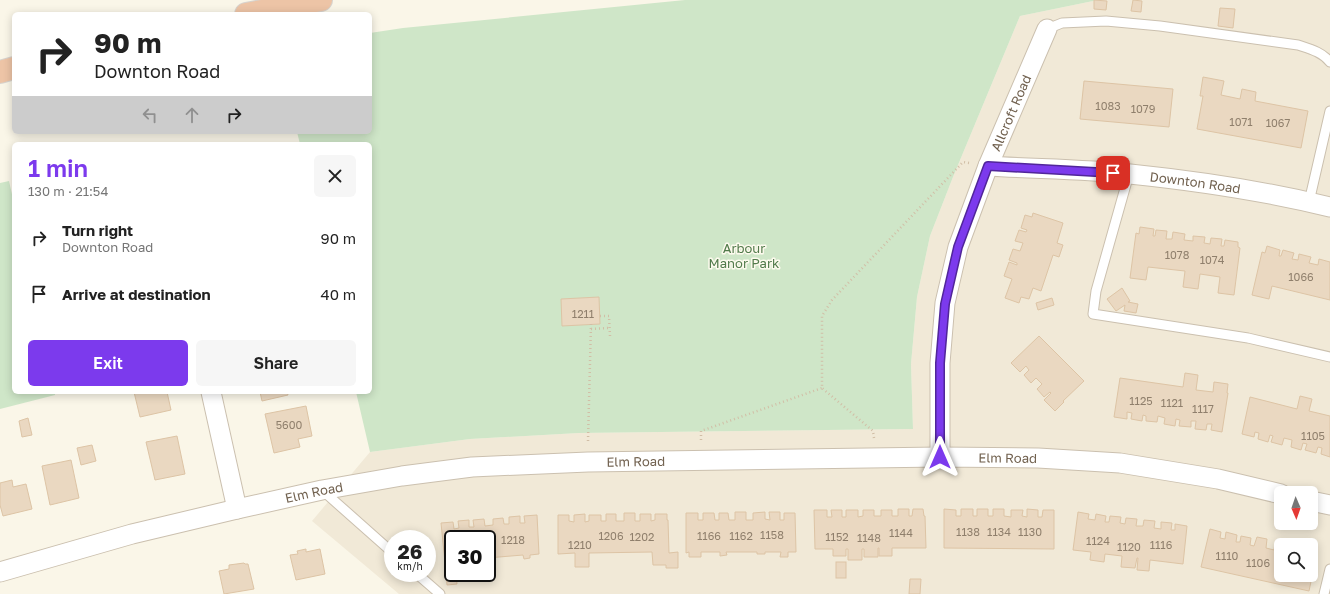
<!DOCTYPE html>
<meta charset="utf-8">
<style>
body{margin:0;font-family:"Golos Text",sans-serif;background:#f6f6f6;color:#222;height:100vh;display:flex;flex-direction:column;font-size:15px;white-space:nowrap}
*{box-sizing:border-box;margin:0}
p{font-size:13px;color:#767676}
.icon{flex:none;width:22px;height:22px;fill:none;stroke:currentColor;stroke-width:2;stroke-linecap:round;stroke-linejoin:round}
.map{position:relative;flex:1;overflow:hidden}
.sheet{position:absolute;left:12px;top:142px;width:360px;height:252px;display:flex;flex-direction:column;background:#fff;border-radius:6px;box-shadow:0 2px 10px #0003}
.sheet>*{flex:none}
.hud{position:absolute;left:12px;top:12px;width:360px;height:122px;border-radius:6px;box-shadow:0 2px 10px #0003;background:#fff;color:#222;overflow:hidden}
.needle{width:26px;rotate:178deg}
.tools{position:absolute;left:1274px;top:486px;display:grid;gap:8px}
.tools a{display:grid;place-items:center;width:44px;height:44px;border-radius:6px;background:#fff;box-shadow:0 2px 10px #0003;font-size:20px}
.speed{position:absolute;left:384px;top:530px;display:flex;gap:8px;font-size:20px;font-weight:700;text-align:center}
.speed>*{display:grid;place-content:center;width:52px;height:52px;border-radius:50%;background:#fff;box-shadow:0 2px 10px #0003;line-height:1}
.speed small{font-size:10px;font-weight:400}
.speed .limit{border:2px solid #111;border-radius:6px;background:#fff;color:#111}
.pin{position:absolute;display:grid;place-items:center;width:34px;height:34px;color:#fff;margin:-17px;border-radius:8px;box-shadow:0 2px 6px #0006}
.me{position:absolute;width:44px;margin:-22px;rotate:0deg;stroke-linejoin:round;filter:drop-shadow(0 0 3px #0008)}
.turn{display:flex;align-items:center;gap:14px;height:84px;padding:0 16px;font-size:18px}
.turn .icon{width:52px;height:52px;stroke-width:2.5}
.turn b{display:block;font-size:28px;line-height:34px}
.lanes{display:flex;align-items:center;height:38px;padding:0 16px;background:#0003;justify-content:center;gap:20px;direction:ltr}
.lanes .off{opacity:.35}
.round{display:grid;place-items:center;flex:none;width:42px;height:42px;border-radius:6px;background:#f6f6f6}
.headline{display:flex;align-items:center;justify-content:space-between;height:68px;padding:0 16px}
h1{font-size:24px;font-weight:600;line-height:30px;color:#7c3aed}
.primary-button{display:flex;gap:8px;margin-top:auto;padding:8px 16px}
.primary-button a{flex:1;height:46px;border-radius:6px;background:#7c3aed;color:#fff;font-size:16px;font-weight:600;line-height:46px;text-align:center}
.primary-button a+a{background:#f6f6f6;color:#222}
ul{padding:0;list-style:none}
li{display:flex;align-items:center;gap:12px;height:56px;padding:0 16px}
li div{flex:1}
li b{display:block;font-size:15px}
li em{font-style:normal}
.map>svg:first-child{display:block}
.residential{fill:#f1e9d7;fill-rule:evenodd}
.green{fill:#cfe6c8}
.building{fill:#ead8c1;stroke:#ddc4a5}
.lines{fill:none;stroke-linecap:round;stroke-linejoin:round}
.service-casing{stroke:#cbc0af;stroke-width:11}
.minor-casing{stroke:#cbc0af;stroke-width:21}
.motorway-casing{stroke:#d7d3ce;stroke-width:24}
.path{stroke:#d1bea6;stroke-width:2.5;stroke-dasharray:1 3;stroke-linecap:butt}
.service{stroke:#fff;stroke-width:9}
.minor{stroke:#fff;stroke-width:19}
.motorway{stroke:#edc4a6;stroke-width:22}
.route-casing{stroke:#51269a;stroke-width:10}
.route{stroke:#7c3aed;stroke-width:7}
.labels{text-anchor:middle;stroke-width:3;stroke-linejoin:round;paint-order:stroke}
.number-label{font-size:11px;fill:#8f7f6c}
.street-label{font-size:13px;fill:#71614f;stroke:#fdfaee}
.park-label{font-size:13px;fill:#527b4b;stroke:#fdfaee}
</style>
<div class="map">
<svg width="1330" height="594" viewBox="0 0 1330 594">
<rect width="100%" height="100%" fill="#faf6e8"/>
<path class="residential" d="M1098,0H1330V594H399L312,521L370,452L470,439L579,433L913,429L911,364L917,297L930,236L953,177L1020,16ZM1281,493H1311V523H1281ZM393,539H427V573H393ZM453,539H487V573H453ZM1281,545H1311V575H1281Z"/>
<g class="green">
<path d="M685,0H1098L1020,16L953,177L930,236L917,297L911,364L913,429L579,433L470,439L370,452L356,392H370V144H300L297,132H370V33L403,28Z"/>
<path d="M9,181L14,203V392H55V395L0,409V183Z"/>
</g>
<g class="building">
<path d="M1094,0L1107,1L1106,10L1094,9Z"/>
<path d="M1133,0L1142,1L1141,12L1131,11Z"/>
<path d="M1220,8L1235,9L1233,28L1218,26Z"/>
<path d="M1203,77L1224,81L1221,95L1240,99L1242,89L1256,92L1255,101L1308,111L1301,148L1197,129L1203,96H1200Z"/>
<path d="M1084,81L1173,89L1169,127L1080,119Z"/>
<path d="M1033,213L1063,223L1057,243L1063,245L1059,257L1053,255L1041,291L1033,288L1029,299L1021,297L1019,303L1005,298L1012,279L1004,276L1009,262L1017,265V263L1009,260L1013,249L1020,251L1023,243L1015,241L1019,230L1026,232L1027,230L1021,228L1025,215L1032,217Z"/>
<path d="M1140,227L1154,229L1153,236H1155L1156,230L1167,231L1166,239H1172L1173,232L1185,234L1184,240L1193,241V236L1205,237L1204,243L1210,244L1211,238L1222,239L1221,246H1224L1225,240L1238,242V247L1240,248L1234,295L1218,293L1220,277L1200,274L1198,289L1183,287L1185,271L1148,267L1146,280L1130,278L1136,233L1139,234Z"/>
<path d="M1267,246L1280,250L1279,256H1281L1283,250L1294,253L1292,259L1298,260L1299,254L1311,257L1309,263L1318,265L1319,259L1330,262V300L1272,286L1269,299L1252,295L1262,252L1265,253Z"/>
<path d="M1122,288L1130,301L1128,302L1138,304L1136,313L1124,311L1125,305L1116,311L1107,299Z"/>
<path d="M599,297L600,324L562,326L561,299Z"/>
<path d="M1052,298L1054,305L1038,310L1036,303Z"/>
<path d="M1039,336L1084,381L1063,401L1064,402L1055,411L1044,400L1051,393L1050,392L1044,397L1037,389L1042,384L1036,378L1031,383L1024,375L1029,370L1026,366L1020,372L1011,363Z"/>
<path d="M1185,373L1198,375L1196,390L1213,392L1214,382L1228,384L1227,393H1228L1222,432L1211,430L1212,424H1207L1206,430L1195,429L1196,421H1191V427L1179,426L1180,420L1176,419L1175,426L1164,424L1165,418L1158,416L1157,422L1146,421V416L1143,415L1142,421L1131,419L1132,413L1127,412V419L1114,417L1120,378L1183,387Z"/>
<path d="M134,392H167L171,410L140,417Z"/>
<path d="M260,392H287L288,395L262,401Z"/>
<path d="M1300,396L1312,399L1309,411L1330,416V457L1321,454L1322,448L1318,447L1316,453L1305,450L1307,444L1303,443L1301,450L1291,447L1292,440L1284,438L1282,445L1271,442L1273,436L1270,435L1268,442L1258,439L1259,433L1255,432L1254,437L1242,434L1250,397L1297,409Z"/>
<path d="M306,406L312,436L298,439L300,447L274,453L265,414Z"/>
<path d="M28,418L32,435L22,437L19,421Z"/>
<path d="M177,436L185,474L155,480L146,442Z"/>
<path d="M92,445L96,461L81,465L77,448Z"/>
<path d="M71,460L79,498L50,505L42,466Z"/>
<path d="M12,480L13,487L26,484L32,509L3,516L0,505V483Z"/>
<path d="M898,509H909V516H912L913,509H923L924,516H925L926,548H892V556H879V548H878V557H864V549H862V560H848V549H846V556H833V549H815L814,510H827V517H832L831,510H842V517H846V510H858V517L863,516V510H874V516H881V510H892V516H898Z"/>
<path d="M944,509L956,510V516H961V509H973V516H977V509H988V516H993V509H1004V516L1011,517V510H1023L1022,516L1027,517V509L1038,510V517H1042L1043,510H1054V549L944,548Z"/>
<path d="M735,512H746V520H753V513L765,512V519L770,520L769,512H780V520H784V513H795L796,552H788V557H780L781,552H765V554H757V552H726L727,555L720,556V552H701V557H689V552L686,553V513H698V520H703V513H714L715,520H719V513H728L729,520H735Z"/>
<path d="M1078,512L1089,514L1088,519L1095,520L1096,514L1106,516L1105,522H1109L1110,516L1121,517L1120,523L1125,524L1126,518L1137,519L1136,526H1143L1144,520L1155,521L1154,528L1161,529V522L1172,523L1171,530H1175V524L1187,526L1183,564L1150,560L1149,571L1137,570L1138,558H1137L1135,568L1121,567L1122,556L1105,554L1104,562L1090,560L1091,552L1073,550Z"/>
<path d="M624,513H635V521H640V514H651V521L655,520V514H667V520H668L669,553L678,552V568H666V565H653L652,552L589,553V567H575V553L558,554V515H569V521L574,522V515L585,514V522L589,521V515H601V521H606V514H616V521H624Z"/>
<path d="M537,515L539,554L530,555V558L524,559L523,555L487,558V539H453V561L445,562L441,523L453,522L454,529L459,528L458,521L469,520V527H474L473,520L484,519L485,526L493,525V519L503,518L504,524H509V517L520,516V523H525L524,516Z"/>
<path d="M1210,529L1221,532L1220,538L1225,539L1226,532L1237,535L1236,542H1240L1241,536L1251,538L1250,545L1254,546L1257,537L1267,539L1266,548L1274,550L1275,544L1281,545V575H1311V551L1317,553L1309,591L1201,567Z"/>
<path d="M306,549V552L320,549L325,574L296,580L290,555L298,554L297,551Z"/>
<rect x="836" y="562" width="10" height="16"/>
<path d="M244,563L245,564H248L254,589L224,594L219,571L229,569V565Z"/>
<path d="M456,573L457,584L447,585L446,574Z"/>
<path d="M910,579H921L920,594H909Z"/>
</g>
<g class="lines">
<defs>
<g id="service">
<path d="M1047,29L1062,23L1106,21L1160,26L1298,45C1310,49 1322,52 1330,62"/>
<path d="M1129,174L1096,291L1093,314L1248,338L1330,357"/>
<path d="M1309,202L1330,111"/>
<path d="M322,490L393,553"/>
<path d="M416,573L440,594"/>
<path d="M1324,594L1330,569"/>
</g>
<g id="minor">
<path id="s1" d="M988,166C1035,169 1083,169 1130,174C1197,181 1265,191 1330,207"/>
<path d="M211,392L237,509"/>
<path id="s2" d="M940,457V363L945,303L958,247L988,166L1047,29"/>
<path d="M1311,501L1330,505"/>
<path id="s3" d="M0,572L132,534L237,509L322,490L402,476L472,467L588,462L940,457L1038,458L1120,463L1218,479L1281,494"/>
</g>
<g id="motorway">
<path d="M246,14L321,0"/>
<path d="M0,72L14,68"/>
</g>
</defs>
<use href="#service" class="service-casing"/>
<use href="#minor" class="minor-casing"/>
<use href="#motorway" class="motorway-casing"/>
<g class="path">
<path d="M600,316H609L610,336"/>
<path d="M591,329L609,328"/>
<path d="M874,438L873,431L822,388V316L832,300L963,162L969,163"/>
<path d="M701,440V431L822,388"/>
<path d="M588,441L591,324"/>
</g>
<use href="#service" class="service"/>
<use href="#minor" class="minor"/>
<use href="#motorway" class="motorway"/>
</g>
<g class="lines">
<defs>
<path id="route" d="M940,457V363L945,304L958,247L988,166L1113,173"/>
</defs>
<use href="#route" class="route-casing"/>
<use href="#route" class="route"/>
</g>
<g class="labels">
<g class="number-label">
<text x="1108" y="110">1083</text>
<text x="1143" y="113">1079</text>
<text x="1241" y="126">1071</text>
<text x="1278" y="127">1067</text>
<text x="1177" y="259">1078</text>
<text x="1212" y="264">1074</text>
<text x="1301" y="281">1066</text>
<text x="583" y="318">1211</text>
<text x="1141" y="405">1125</text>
<text x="1172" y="407">1121</text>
<text x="1203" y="413">1117</text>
<text x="289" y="429">5600</text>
<text x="1313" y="440">1105</text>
<text x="968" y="536">1138</text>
<text x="999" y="536">1134</text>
<text x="1030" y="536">1130</text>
<text x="901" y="537">1144</text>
<text x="772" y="539">1158</text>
<text x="611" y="540">1206</text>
<text x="709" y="540">1166</text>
<text x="741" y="540">1162</text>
<text x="642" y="541">1202</text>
<text x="837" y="541">1152</text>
<text x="869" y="542">1148</text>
<text x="513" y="544">1218</text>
<text x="1098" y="545">1124</text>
<text x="580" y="549">1210</text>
<text x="1161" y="549">1116</text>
<text x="1129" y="551">1120</text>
<text x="1227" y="560">1110</text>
<text x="1258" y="567">1106</text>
</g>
<g class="street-label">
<text dy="5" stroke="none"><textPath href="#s2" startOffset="356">Allcroft Road</textPath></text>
<text dy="5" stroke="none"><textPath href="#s1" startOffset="208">Downton Road</textPath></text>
<text dy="5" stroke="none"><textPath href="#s3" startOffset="1020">Elm Road</textPath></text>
<text dy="5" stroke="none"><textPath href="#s3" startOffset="648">Elm Road</textPath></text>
<text dy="5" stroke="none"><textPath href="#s3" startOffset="324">Elm Road</textPath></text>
</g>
<g class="park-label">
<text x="744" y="253">Arbour<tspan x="744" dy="15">Manor Park</tspan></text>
</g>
</g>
</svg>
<div class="tools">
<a><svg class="needle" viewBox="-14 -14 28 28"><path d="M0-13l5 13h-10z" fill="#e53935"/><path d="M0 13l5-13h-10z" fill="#767676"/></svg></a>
<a><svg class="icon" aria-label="search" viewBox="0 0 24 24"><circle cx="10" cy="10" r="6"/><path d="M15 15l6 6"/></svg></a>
</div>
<div class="speed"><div>26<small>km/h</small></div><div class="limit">30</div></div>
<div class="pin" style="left:1113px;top:173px;background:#d93025"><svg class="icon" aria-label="arrive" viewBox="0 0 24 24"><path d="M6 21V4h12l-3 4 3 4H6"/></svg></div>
<svg class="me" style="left:940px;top:457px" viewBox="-20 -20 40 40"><path d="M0-17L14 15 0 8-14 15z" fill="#7c3aed" stroke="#fff" stroke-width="4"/></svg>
<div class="hud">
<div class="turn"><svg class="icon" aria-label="right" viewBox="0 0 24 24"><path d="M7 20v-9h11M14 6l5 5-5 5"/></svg><div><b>90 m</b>Downton Road</div></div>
<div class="lanes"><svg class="icon off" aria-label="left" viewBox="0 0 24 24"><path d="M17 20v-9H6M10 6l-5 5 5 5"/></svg><svg class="icon off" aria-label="ahead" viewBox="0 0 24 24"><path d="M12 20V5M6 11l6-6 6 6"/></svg><svg class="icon" aria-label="right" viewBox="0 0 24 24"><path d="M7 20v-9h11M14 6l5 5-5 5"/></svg></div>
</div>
<section class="sheet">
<div class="headline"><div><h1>1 min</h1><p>130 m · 21:54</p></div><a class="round"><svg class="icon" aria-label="close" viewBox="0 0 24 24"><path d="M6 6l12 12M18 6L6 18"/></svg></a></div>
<ul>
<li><svg class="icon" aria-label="right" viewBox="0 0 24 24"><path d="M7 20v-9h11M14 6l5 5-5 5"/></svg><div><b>Turn right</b><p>Downton Road</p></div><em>90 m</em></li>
<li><svg class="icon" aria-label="arrive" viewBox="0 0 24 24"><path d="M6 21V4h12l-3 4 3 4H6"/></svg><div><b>Arrive at destination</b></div><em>40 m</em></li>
</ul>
<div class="primary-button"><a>Exit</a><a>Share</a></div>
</section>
</div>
